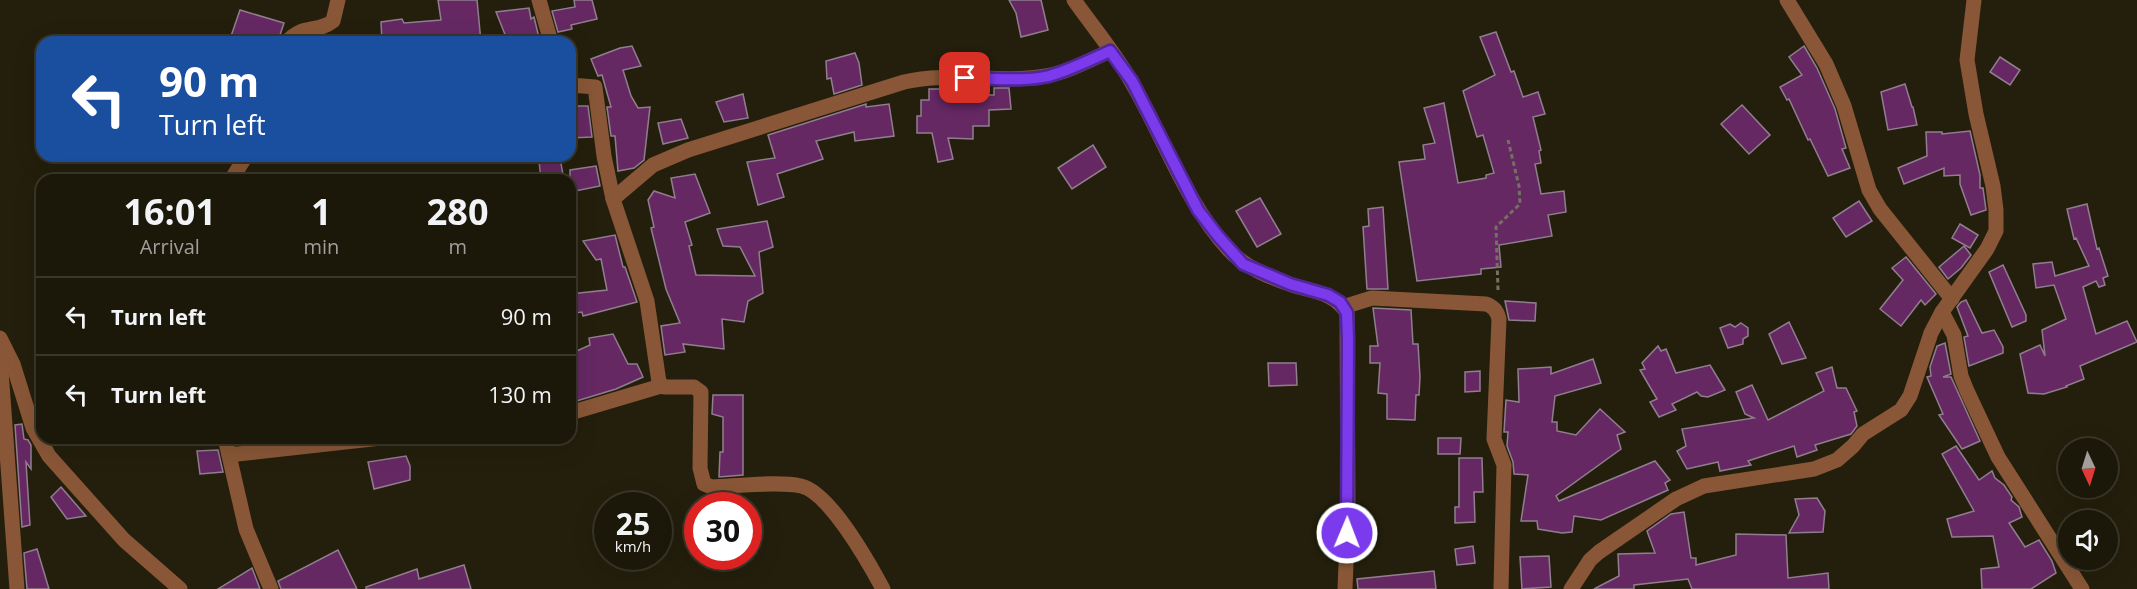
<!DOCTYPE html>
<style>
body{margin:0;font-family:"Open Sans",sans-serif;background:#242012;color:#f1f3f6;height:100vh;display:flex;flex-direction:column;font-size:22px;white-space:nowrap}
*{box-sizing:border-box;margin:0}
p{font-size:20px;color:#a09f9c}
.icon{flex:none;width:33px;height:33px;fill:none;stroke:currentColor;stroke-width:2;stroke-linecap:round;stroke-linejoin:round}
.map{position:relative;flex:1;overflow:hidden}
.side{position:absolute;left:36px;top:174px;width:540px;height:270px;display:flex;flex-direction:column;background:#1b1709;border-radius:18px;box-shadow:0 6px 24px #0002,0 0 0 2px #39362a}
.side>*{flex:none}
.guide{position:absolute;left:36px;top:36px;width:540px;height:126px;border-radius:18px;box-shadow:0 6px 24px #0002,0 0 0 2px #39362a;background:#1a4fa0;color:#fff;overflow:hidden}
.needle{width:39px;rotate:176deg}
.fabs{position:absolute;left:2058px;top:438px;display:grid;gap:12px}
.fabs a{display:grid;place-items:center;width:60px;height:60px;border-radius:50%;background:#1b1709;box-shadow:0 6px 24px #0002,0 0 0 2px #39362a;font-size:30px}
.speed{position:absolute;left:594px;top:492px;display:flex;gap:12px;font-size:30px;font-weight:700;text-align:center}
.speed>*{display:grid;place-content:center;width:78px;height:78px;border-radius:50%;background:#1b1709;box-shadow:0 6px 24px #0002,0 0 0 2px #39362a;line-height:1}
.speed small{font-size:15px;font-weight:400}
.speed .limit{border:9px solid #d22;background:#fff;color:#111}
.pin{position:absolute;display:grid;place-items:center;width:51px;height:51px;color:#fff;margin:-26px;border-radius:12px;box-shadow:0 3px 9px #0006}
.me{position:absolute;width:66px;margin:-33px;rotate:1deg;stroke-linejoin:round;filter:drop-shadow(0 0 4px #0008)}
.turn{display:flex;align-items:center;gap:21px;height:126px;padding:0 24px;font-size:27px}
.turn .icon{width:78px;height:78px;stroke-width:2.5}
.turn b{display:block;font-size:42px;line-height:51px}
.eta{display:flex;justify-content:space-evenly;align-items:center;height:102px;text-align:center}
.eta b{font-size:36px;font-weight:700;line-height:42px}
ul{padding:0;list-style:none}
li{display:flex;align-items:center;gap:18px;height:78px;padding:0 24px;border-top:2px solid #39362a}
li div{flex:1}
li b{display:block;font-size:22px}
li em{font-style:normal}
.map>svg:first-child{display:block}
.building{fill:#652863;stroke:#907e8f;stroke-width:1.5}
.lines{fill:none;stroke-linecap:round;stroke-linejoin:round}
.path{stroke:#757161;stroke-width:3;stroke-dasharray:4.5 3;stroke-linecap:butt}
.minor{stroke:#895737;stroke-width:15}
.route-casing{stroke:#51269a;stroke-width:15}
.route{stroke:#7c3aed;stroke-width:10}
</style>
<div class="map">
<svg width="2137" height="589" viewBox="0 0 2137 589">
<rect width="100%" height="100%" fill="#241f0c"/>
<g class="building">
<path d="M438,0H477L481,42H382L381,22L402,19L404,23L441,20Z"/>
<path d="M574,0H592L597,19L571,25L572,29L558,32L552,11L575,7Z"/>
<path d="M1009,0H1041L1048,30L1021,37L1016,13Z"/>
<path d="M529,8L531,19L534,17L540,42H508L496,12Z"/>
<path d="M240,10L284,23L278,41L263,38L252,39L251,42H229Z"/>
<path d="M1496,32L1511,72L1514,71L1523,97L1538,92L1545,114L1533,117L1541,150L1539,151L1541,163L1535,164L1541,194L1564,191L1566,212L1548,215L1552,236L1499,245L1501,267L1481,269V274L1417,281L1399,162L1425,159L1423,145L1435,143L1424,108L1444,103L1458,183L1486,178V175L1494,173L1483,135L1477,137L1463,91L1495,75L1480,37Z"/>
<path d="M632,46L641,66L623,70L631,96L638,108L650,107L644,160L634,168L618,171L615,136H611L607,107H611L602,75L598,76L591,59L620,48Z"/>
<path d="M1804,46L1817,68L1835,109L1846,148L1842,149L1850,168L1828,176L1810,139L1808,140L1789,99L1787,100L1780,87L1802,75L1789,57Z"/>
<path d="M855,53L859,63L862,85L834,94L831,78L827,79L826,61Z"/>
<path d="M2000,57L2020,70L2010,85L1990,72Z"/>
<path d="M1905,84L1912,107H1913L1917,125L1888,130L1881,92Z"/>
<path d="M994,88H1009L1011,109L989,110V126H973V139L948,138L953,159L938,162L932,133H917V116H921V100H929V89H948V95H994Z"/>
<path d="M743,94L748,118L724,122L716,102Z"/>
<path d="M866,104V107L889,104L894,136L855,141L854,132L816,141L823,159L777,174L784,197L758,205L747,162L775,158L768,135Z"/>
<path d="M1742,105L1770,135L1749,154L1721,124Z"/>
<path d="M570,106H588L592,137L570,138Z"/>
<path d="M681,119L688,138L663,144L658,123Z"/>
<path d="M1970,131L1980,175V188H1983L1986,210L1971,215L1960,184V175L1944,176V168L1904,184L1898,168L1927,156L1926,132H1942V134Z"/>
<path d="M1093,145L1106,167L1072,189L1058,168Z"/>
<path d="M560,158L564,180H541L539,161Z"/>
<path d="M596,166L600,186L570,192V170Z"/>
<path d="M695,174L710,213L685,222L692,245L689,246L696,275L755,276L740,247L723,246L717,229L767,221L773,247L759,252L763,293L748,301L744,322L722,319L724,349L683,344L685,352L665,355L661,326L680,323L666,289L651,228L654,227L648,200L654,191L675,198L671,178Z"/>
<path d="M1260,198L1281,234L1257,247L1236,211Z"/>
<path d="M1859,201L1872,221L1846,237L1833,218Z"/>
<path d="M2087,204L2097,249L2099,248L2108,276L2103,278L2105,285L2099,287L2096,281L2083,287L2096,334L2127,321L2137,342L2080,366L2084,379L2066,386L2067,387L2044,394L2028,393L2020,354L2040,345L2045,356L2042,330L2066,319L2054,285L2036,288L2033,264L2052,262L2055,276L2089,266L2076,238L2074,239L2067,209Z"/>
<path d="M1383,207L1388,289H1367L1363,227L1369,226L1368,209Z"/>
<path d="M1960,224L1978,235L1970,248L1952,238Z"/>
<path d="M615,235L623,267H625L637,302L583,316L582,312L575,313L573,308L570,307V294L607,290L601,259L596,260L583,241Z"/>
<path d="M1964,246L1971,255L1961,268L1948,279L1939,267Z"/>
<path d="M1906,257L1936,294L1925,305L1921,300L1901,326L1880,309L1903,280L1892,268Z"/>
<path d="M2003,265L2026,315V321L2012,327L1989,272Z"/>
<path d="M1966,300L1982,333L1994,330L2003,347V353L1969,366L1964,337L1968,336L1957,307L1961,302Z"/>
<path d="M1505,301L1536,303L1535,321L1509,320Z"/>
<path d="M1373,308L1411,310L1413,344H1418L1420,377L1419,395H1416L1415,420L1387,419V394L1378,393L1380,363H1370V346H1378Z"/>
<path d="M1789,322L1806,358L1782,364L1769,334Z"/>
<path d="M1741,323L1748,328V336L1743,339V344L1728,348L1720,328L1730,324L1735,327Z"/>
<path d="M613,334L628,364H637L643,377L616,389L570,403V354L590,345L589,338Z"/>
<path d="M1945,343L1951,374L1943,377H1951L1980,441L1962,449L1939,415L1943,414L1927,377L1931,376L1930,367L1937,346Z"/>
<path d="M1658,346L1661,351L1666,349L1676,373L1710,365L1725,390L1708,397L1701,396L1697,392L1672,404L1676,410L1659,417L1650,402L1657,399L1640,370L1645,369L1642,363Z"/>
<path d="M1593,359L1601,383L1555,396L1552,422H1557V431L1576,435L1600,409L1625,432L1617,435L1621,449L1556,496L1559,501L1655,461L1670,480L1665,483L1668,490L1601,520L1574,516L1572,532L1562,533L1538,529L1537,521H1521L1528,475L1514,474L1513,462L1507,446L1508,432H1504L1506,400L1519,402L1518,369L1551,367V374Z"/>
<path d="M1268,363H1296L1297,385L1269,386Z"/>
<path d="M1832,367L1837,388H1846L1857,411L1854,412L1857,426L1851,434L1815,445L1817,450L1797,457L1794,446L1748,461L1751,465L1720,471L1718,462L1687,469L1677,451L1686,446L1682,429L1754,418L1745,414L1736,392L1752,385L1768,420L1824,391L1816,373Z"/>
<path d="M1480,371V391L1465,392V372Z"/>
<path d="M713,395H743V475L719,477L720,452H723V417L712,414Z"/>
<path d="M22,424L24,439L28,440L31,445V469L26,462L30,525L22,527L15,425Z"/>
<path d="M1438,438H1461L1460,454H1438Z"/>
<path d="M1956,446L1979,480L1992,471L1995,478L2004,485L2012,497L2011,500L2019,507L2022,517L2009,523L2025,547L2039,540L2052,561L2056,573L2031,589H1982L1981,569L1999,567L1993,536L1952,537L1947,519L1974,511L1942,454Z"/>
<path d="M218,450L223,472L200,474L197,451Z"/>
<path d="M406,456L410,466V480L374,489L368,462Z"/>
<path d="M1459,458H1482L1483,492H1474L1475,522L1455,523V507H1459Z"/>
<path d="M61,487L86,516L67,519L51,497Z"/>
<path d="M1817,498L1825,511L1823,532L1789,533L1799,515L1795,499Z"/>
<path d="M1684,512L1691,558H1696V565L1736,555V534L1786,535L1788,578L1828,573L1829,589H1692L1688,579L1634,585V589H1594L1619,576L1618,554L1655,553L1647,531L1671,514Z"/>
<path d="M1473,546L1475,563L1457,565L1455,549Z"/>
<path d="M37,549L49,589H27L24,553Z"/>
<path d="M338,550L357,589H281L278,581Z"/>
<path d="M1549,556L1551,587L1522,589L1520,557Z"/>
<path d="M464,565L471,589H366V587L417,569L419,579Z"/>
<path d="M252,568L260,589H218Z"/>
<path d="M1434,571L1436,589H1358L1357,579Z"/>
</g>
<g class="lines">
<path class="path" d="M1498,290L1496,227L1520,204L1519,186L1508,140"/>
<g class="minor">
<path d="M539,0L551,42"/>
<path d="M1074,0C1093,27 1116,54 1132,83C1164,138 1185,201 1228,249C1244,267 1269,277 1292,285C1313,292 1334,292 1347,313L1348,514L1345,589"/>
<path d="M1787,0L1826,64L1844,106L1869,190L1880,209L1952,299"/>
<path d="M287,42C302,24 318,33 333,21L338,0"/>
<path d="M570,85L595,87L604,156L613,199"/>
<path d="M231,180L246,156"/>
<path d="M1343,307L1372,298L1486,304C1494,307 1497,311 1499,319L1494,439L1504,465L1501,589"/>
<path d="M1942,312L1954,335L1961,376L1967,391L1998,457L2082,589"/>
<path d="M0,338L13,364L33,428L49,456L124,540L180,589"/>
<path d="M0,357L17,589"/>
<path d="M570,413L661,386"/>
<path d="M225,438L246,529L271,589"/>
<path d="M229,455L381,438"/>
<path d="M883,589C869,563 829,492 801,486C779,481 736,486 712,487L704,484L700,468L701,392L694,387H664L659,382L647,301L613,199L653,165L688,150L904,82C950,71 999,84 1046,76C1068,72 1090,60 1110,51"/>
<path d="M1571,589L1590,560L1599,552L1676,499L1704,486L1814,469L1837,460L1853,446L1863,434L1901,410L1910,396L1931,333L1942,312L1987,249L1996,231V210L1993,186L1976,114L1967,60L1974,0"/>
</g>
</g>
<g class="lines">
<defs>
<path id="route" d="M965,78C992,78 1023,82 1049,76C1070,70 1090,60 1110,51L1132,81L1198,210L1218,236L1243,264L1290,284L1328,295L1340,302L1347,313L1348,340L1347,533"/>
</defs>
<use href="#route" class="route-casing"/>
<use href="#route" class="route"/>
</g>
</svg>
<div class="fabs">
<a><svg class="needle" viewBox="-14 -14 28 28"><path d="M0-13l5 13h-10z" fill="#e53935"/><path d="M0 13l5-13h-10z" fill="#a09f9c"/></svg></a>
<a><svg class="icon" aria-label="sound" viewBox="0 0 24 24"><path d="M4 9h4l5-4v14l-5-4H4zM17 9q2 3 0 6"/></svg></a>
</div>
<div class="speed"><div>25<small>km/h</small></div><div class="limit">30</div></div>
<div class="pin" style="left:965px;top:78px;background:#d93025"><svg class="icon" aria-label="arrive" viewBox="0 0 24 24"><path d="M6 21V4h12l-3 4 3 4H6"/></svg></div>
<svg class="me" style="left:1347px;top:533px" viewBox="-20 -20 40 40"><circle r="17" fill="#7c3aed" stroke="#fff" stroke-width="3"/><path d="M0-11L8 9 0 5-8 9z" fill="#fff"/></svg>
<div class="guide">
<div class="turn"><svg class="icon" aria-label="left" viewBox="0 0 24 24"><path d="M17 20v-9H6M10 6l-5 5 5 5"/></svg><div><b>90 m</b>Turn left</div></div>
</div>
<section class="side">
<div class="eta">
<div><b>16:01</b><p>Arrival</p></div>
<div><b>1</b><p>min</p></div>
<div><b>280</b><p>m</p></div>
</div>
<ul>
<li><svg class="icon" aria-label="left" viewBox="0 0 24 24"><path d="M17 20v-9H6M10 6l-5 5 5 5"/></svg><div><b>Turn left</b></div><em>90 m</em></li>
<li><svg class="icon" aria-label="left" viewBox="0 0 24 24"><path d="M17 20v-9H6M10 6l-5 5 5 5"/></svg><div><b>Turn left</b></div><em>130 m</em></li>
</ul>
</section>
</div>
